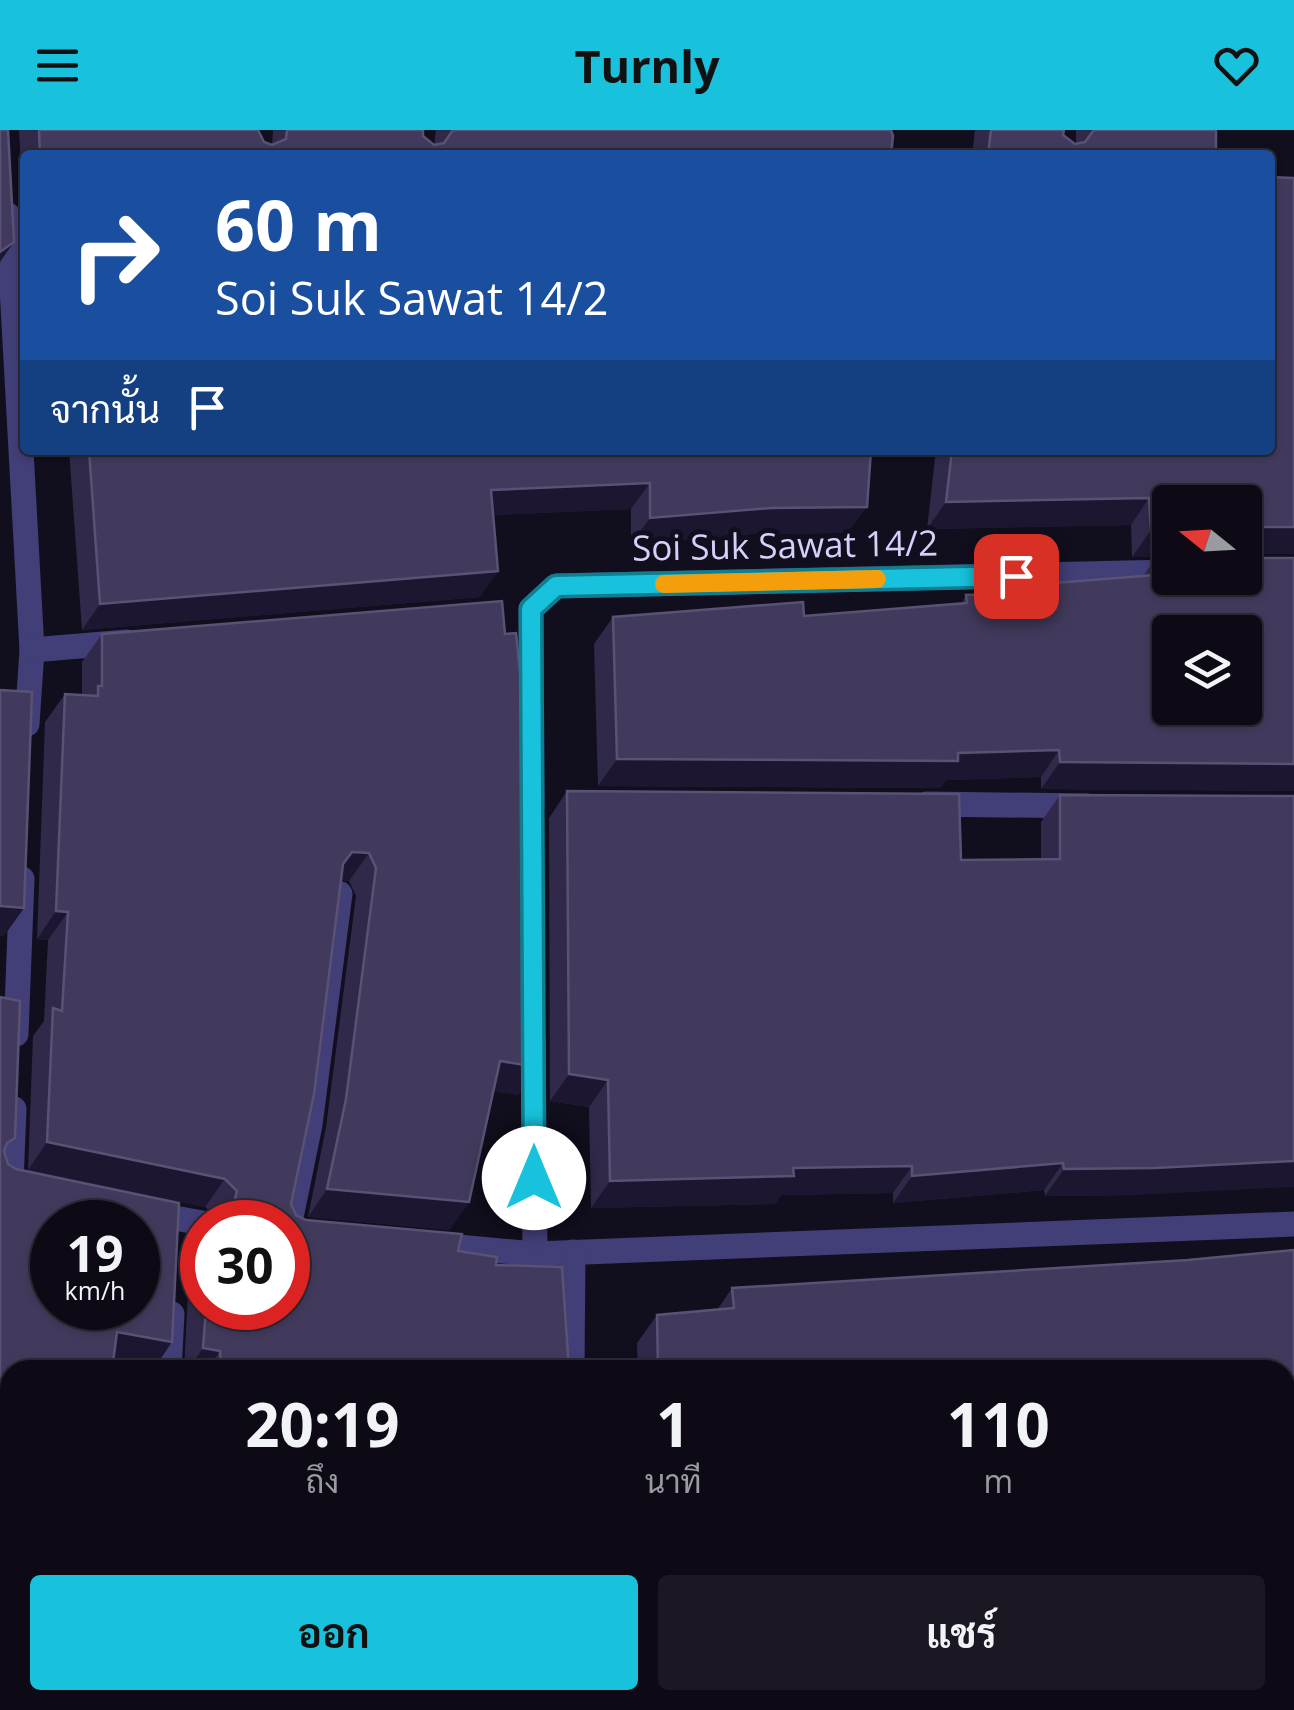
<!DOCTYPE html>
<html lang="th">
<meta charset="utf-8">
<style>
body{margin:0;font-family:"Open Sans",Sarabun,sans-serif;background:#1b1823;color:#f1f3f6;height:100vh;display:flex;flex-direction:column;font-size:38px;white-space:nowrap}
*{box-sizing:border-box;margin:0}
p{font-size:32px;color:#9a9aa1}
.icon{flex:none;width:55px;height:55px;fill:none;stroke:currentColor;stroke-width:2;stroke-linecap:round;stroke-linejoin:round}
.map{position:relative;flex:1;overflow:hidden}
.side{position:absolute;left:0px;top:1230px;width:1295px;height:350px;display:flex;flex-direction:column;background:#0d0a16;border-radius:30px 30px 0 0;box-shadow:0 2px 8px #0004,0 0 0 2px #2d2b35}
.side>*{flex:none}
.hud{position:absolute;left:20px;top:20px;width:1255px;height:305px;border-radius:10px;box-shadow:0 2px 8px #0004,0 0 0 2px #2d2b35;background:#1a4fa0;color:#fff;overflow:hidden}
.needle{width:65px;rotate:288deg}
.controls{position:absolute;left:1152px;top:355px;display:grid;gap:20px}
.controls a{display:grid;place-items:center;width:110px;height:110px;border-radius:10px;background:#0d0a16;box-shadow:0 2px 8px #0004,0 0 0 2px #2d2b35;font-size:50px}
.speed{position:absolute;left:30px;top:1070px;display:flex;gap:20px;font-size:50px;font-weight:700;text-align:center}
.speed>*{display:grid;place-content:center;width:130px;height:130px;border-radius:50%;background:#0d0a16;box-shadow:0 2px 8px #0004,0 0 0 2px #2d2b35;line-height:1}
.speed small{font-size:25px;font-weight:400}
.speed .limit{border:15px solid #d22;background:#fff;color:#111}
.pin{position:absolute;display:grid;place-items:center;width:85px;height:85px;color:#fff;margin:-42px;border-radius:20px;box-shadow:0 5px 15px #0006}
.me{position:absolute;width:110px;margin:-55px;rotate:0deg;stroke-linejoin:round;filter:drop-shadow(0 0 8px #0008)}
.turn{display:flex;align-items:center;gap:35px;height:210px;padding:0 30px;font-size:45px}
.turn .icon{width:130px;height:130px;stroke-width:2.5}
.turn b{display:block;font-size:70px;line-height:85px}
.then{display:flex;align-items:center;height:95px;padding:0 30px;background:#0003;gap:20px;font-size:38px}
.eta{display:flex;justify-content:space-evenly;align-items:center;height:170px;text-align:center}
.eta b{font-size:60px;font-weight:700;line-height:70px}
.cta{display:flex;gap:20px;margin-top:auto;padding:20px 30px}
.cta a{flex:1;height:115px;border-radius:10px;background:#19c2dc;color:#111;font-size:40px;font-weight:700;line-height:115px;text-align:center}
.cta a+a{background:#1b1823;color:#f1f3f6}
header{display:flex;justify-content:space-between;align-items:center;height:130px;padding:0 30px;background:#19c2dc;color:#111;font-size:45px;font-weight:700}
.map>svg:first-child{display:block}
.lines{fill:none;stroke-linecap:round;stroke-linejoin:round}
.canal{stroke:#0e1b36;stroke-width:62}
.minor{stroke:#423e77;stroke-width:25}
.wall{fill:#302949;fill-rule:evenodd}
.shaded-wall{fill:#1c1630}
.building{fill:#423a5c;stroke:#595275;stroke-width:2.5;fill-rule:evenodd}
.route-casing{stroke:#107e8f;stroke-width:25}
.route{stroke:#19c2dc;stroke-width:18}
.slow{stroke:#f59e0b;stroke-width:18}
.labels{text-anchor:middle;stroke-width:10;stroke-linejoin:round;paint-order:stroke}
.street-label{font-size:35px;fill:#d6cffa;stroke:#110e1d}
</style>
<header><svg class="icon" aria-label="menu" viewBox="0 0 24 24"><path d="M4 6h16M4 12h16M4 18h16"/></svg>Turnly<svg class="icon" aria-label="heart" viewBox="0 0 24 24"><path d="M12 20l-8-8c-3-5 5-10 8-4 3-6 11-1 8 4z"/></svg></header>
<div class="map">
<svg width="1294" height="1580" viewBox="0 0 1294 1580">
<rect width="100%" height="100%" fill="#110e1d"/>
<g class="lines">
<path class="canal" d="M1285,1441L1294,1444"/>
<g class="minor">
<path d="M8,85L32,520L27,594"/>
<path d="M32,520L127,512"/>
<path d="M532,674L531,479L556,456L1170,442"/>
<path d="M927,674L1087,676"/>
<path d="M16,904L22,749"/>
<path d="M533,909L535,1124"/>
<path d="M11,1053L14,979"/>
<path d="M148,1083L202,1093"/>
<path d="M288,1102L310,995L340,764"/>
<path d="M425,1114L535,1124L1294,1094"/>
<path d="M169,1240L172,1184"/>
<path d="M572,1240L573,1122"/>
</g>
</g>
<g class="wall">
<path d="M19,0H258L264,12L272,15L273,0H423V6L434,15L436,0H891V25H25V103Z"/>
<path d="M975,0H1064L1063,5L1076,14V0H1216V25H972Z"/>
<path d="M1294,48V424H1253L1257,428H1294V661L1041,659V647L946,650L940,658L598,656L594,514L613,487L804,486L961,474L966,465L1010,463L1015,456L1143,446L1153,432L1245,448L1170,372V427H1132L1131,395L927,399L936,320H1270Z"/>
<path d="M69,320H871L848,403L752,404L631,414V379L493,385L480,467L82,500Z"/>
<path d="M502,471L537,937L518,965L494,961L469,1072L449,1100L308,1087L326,997L356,766L349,751L341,750L291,1074L296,1085L306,1090L458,1121L496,1135L569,1240H184L191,1107L210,1081L205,1077L28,1040L33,906L44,891L48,810L37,809L45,592L65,564L82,565V532L102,504ZM202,1092H288V1178H202Z"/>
<path d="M567,661L961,730H1041V692L1060,665L1136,1065L1045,1066L1044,1060L893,1073V1063L781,1065L775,1074L591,1078L589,977L550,971L549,688Z"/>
<path d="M1294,1120V1425H1285V1240H638L637,1213L657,1185L717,1180L732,1158L1188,1130Z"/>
<path d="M1285,1468L1294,1518V1529L1285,1542L1294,1580H1167L1173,1570H1285Z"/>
</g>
<g class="shaded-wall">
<path d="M14,112L0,132V122Z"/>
<path d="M650,353L631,379L472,386L491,360Z"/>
<path d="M1149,368L1131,395L927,399L946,372Z"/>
<path d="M867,377L848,403L752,404L631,414L650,388L771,378Z"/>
<path d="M1264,397H1294V424H1245V414L1255,400Z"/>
<path d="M1151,400H1170V427H1132Z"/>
<path d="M498,441L480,467L82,500L100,474Z"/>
<path d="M1059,620L1041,647L946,650L940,658L598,656L617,629Z"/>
<path d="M1060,632L1294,634V661L1041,659Z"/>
<path d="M352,722L369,723L349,751L333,750Z"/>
<path d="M0,776L24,778L4,806H0Z"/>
<path d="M56,781L68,782L48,810L37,809Z"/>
<path d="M500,931L537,937L518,965L481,959Z"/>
<path d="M569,944L608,950L589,977L550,971Z"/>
<path d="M47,1012L225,1049L205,1077L28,1040Z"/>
<path d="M1294,1031V1057L1136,1065L1045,1066L1064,1039Z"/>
<path d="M1063,1033L1044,1060L893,1073L912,1046Z"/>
<path d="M912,1036L893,1063L781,1065L775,1074L591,1078L610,1051L793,1038Z"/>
<path d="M327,1059L469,1072L449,1100L308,1087Z"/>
<path d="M117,1202L172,1212L153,1240L97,1230Z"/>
<path d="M203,1218L220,1221L207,1240H188Z"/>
<rect x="1285" y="1398" width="9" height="27"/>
<path d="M1285,1524L1294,1526V1529L1285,1542Z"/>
</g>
<g class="building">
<path d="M0,0H8L14,112L0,122Z"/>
<path d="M39,0H258L264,12L272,15L286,9L287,0H423V6L434,15L444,13L453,0H891L893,6L891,25H40Z"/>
<path d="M991,0H1064L1063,5L1075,14L1085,12L1094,0H1216V25H988Z"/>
<path d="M1270,47L1294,48V397H1264L1255,400L1248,412L1250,420L1257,428H1294V634L1060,632L1059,620L958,623V631L617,629L613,487L803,472L804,486L967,473L966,465L1015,463V456L1154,445L1153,432H1170V448H1245V372H1170V400H1151L1149,368L946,372L952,320H1270ZM1170,502H1245V578H1170Z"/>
<path d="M89,320H871L867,377L771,378L650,388V353L491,360L498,441L100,474Z"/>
<path d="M502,471L505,504L516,503L530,640H536L537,937L500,931L469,1072L327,1059L346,969L376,738L369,723L352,722L343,734L314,964L291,1074L296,1085L306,1090L462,1104L458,1121L497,1127L496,1135L562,1137L569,1240H221L220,1221L203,1218L206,1178H288V1092H210L211,1079L226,1081L233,1076L237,1061L225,1049L47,1012L53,878L62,881L68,782L56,781L65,564L98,566V556H102V504Z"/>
<path d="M0,560L32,562L24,778L0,776Z"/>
<path d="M567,661L959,664L961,730L1060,729V665L1294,666V1031L1155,1038L1064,1039L1063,1033L912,1046V1036L793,1038L794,1046L610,1051L608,950L569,944Z"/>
<path d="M0,867L20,871L15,1008L7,1013L4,1021L8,1034L16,1039L179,1073L172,1212L117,1202L112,1240H10V1570H1051V1580H0ZM52,1092H138V1178H52Z"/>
<path d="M1294,1120V1398H1285V1240H658L657,1185L734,1178L732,1158L1188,1130Z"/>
<path d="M1285,1468L1294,1518V1526L1285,1524Z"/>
<path d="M1294,1541V1580H1191V1570H1285V1542Z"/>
</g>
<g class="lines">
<defs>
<path id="route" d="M534,1048L531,479L556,456L1016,446"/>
</defs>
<use href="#route" class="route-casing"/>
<use href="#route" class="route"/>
<path class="slow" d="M664,454L877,449"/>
</g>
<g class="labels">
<g class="street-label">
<text transform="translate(785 416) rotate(-1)" y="12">Soi Suk Sawat 14/2</text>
</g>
</g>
</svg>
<div class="controls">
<a><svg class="needle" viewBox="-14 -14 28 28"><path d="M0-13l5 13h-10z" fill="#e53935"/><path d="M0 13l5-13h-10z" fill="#9a9aa1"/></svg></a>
<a><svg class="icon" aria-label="layers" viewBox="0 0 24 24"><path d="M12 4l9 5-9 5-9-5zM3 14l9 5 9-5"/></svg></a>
</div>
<div class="speed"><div>19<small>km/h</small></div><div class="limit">30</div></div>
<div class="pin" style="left:1016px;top:446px;background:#d93025"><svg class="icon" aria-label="arrive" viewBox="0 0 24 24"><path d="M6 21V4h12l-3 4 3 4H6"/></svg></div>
<svg class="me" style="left:534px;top:1048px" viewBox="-20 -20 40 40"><circle r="19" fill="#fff"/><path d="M0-13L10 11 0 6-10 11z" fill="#19c2dc"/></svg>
<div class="hud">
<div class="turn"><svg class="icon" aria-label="right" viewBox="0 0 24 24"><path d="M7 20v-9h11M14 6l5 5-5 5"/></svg><div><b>60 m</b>Soi Suk Sawat 14/2</div></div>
<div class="then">จากนั้น<svg class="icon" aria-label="arrive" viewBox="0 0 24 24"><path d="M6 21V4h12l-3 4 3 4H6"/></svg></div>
</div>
<section class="side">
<div class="eta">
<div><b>20:19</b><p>ถึง</p></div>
<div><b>1</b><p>นาที</p></div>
<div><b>110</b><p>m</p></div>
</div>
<div class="cta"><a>ออก</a><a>แชร์</a></div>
</section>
</div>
